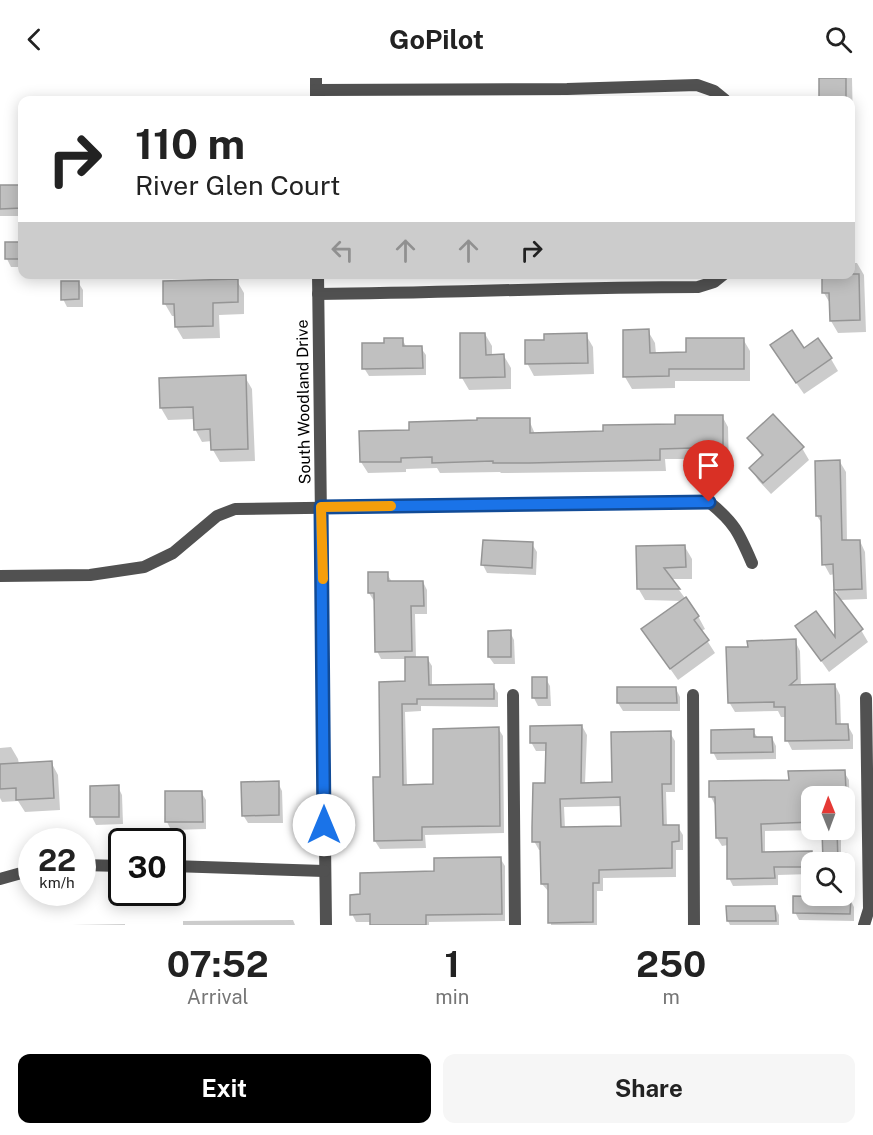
<!DOCTYPE html>
<style>
body{margin:0;font-family:"Public Sans",sans-serif;background:#f6f6f6;color:#222;height:100vh;display:flex;flex-direction:column;font-size:22px;white-space:nowrap}
*{box-sizing:border-box;margin:0}
p{font-size:20px;color:#767676}
.icon{flex:none;width:33px;height:33px;fill:none;stroke:currentColor;stroke-width:2;stroke-linecap:round;stroke-linejoin:round}
.map{position:relative;height:847px;overflow:hidden}
.details{display:flex;flex-direction:column;background:#fff;flex:1}
.details>*{flex:none}
.hud{position:absolute;left:18px;top:18px;width:837px;height:183px;border-radius:12px;box-shadow:0 3px 15px #0003;background:#fff;color:#222;overflow:hidden}
.needle{width:39px;rotate:359deg}
.buttons{position:absolute;left:801px;top:708px;display:grid;gap:12px}
.buttons a{display:grid;place-items:center;width:54px;height:54px;border-radius:12px;background:#fff;box-shadow:0 3px 15px #0003;font-size:30px}
.speed{position:absolute;left:18px;top:750px;display:flex;gap:12px;font-size:30px;font-weight:700;text-align:center}
.speed>*{display:grid;place-content:center;width:78px;height:78px;border-radius:50%;background:#fff;box-shadow:0 3px 15px #0003;line-height:1}
.speed small{font-size:15px;font-weight:400}
.speed .limit{border:3px solid #111;border-radius:9px;background:#fff;color:#111}
.pin{position:absolute;display:grid;place-items:center;width:51px;height:51px;color:#fff;margin:-62px -26px;border-radius:50% 50% 50% 0;rotate:-45deg;box-shadow:0 0 6px #0007}
.pin .icon{rotate:45deg}
.me{position:absolute;width:66px;margin:-33px;rotate:0deg;stroke-linejoin:round;filter:drop-shadow(0 0 4px #0008)}
.turn{display:flex;align-items:center;gap:21px;height:126px;padding:0 18px;font-size:27px}
.turn .icon{width:78px;height:78px;stroke-width:2.5}
.turn b{display:block;font-size:42px;line-height:51px}
.lanes{display:flex;align-items:center;height:57px;padding:0 18px;background:#0003;justify-content:center;gap:30px;direction:ltr}
.lanes .off{opacity:.35}
.eta{display:flex;justify-content:space-evenly;align-items:center;height:102px;text-align:center}
.eta b{font-size:36px;font-weight:700;line-height:42px}
.cta{display:flex;gap:12px;margin-top:auto;padding:12px 18px}
.cta a{flex:1;height:69px;border-radius:12px;background:#000;color:#fff;font-size:24px;font-weight:700;line-height:69px;text-align:center}
.cta a+a{background:#f6f6f6;color:#222}
header{display:flex;justify-content:space-between;align-items:center;height:78px;padding:0 18px;background:#fff;font-size:27px;font-weight:700}
.map>svg:first-child{display:block}
.shadow{fill:#0003;fill-rule:evenodd}
.building{fill:#c0c0c0;stroke:#959595;stroke-width:1.5;fill-rule:evenodd}
.lines{fill:none;stroke-linecap:round;stroke-linejoin:round}
.minor{stroke:#515151;stroke-width:12}
.route-casing{stroke:#114b97;stroke-width:15}
.route{stroke:#1a73e8;stroke-width:10}
.slow{stroke:#f59e0b;stroke-width:10}
.labels{text-anchor:middle;stroke-width:5;stroke-linejoin:round;paint-order:stroke}
.street-label{font-size:16px;fill:#000;stroke:#fff}
</style>
<header><svg class="icon" aria-label="back" viewBox="0 0 24 24"><path d="M15 5l-7 7 7 7"/></svg>GoPilot<svg class="icon" aria-label="search" viewBox="0 0 24 24"><circle cx="10" cy="10" r="6"/><path d="M15 15l6 6"/></svg></header>
<div class="map">
<svg width="873" height="847" viewBox="0 0 873 847">
<rect width="100%" height="100%" fill="#fff"/>
<g class="shadow">
<path d="M821,0H852L853,48H850V22H821Z"/>
<path d="M22,108V138H0V109Z"/>
<path d="M6,166H22V189H11L7,181Z"/>
<path d="M850,185H857L864,197L866,254L838,255L831,243V227L824,215L850,196Z"/>
<path d="M237,203L244,215V236L219,237L220,260L183,261L176,249V238H172L165,226Z"/>
<path d="M78,204L83,212V229H67L63,221Z"/>
<path d="M648,253L655,265L656,276L687,275L743,261L750,273V303H675V310L632,311L625,299Z"/>
<path d="M485,256L492,268V278H504L511,290V311L469,312L462,300Z"/>
<path d="M586,257L593,269L594,296L534,298L527,285L545,264Z"/>
<path d="M402,261L407,270H421L426,277V297L369,298L364,290L385,266Z"/>
<path d="M803,272L831,281L838,293L804,316L779,280Z"/>
<path d="M245,299L252,311L255,383L220,384L213,372L212,363L202,364L195,351V341L168,342L161,330Z"/>
<path d="M722,338L728,349L729,394H702L696,381H665L666,393L501,395L500,394L440,395L437,390L406,391V394L368,395L361,384L410,353L529,342L535,356L605,355L677,347Z"/>
<path d="M749,360L802,370L809,382L771,416L758,402L751,390L763,380Z"/>
<path d="M816,384H840L846,394L847,464L860,463L865,474L867,521L840,522L836,512L835,496L830,497L824,486L823,447L817,438Z"/>
<path d="M532,466L537,474L536,497L487,495L483,487Z"/>
<path d="M685,469L692,481V501H671L698,538L705,551L701,553L715,575L678,602L643,552L683,523L645,522L638,510Z"/>
<path d="M387,496L392,504H423L427,512V536H415L416,580H427L432,588V608L493,607L498,615V629L421,628V633L405,634L407,708L434,707L498,650L503,658L504,755L425,757L426,770L380,771L375,763L382,701L406,605L407,581H381L377,573L376,523H374L369,515Z"/>
<path d="M797,549L837,564L861,552L868,564L829,594Z"/>
<path d="M510,554L514,562L515,586H494L489,579Z"/>
<path d="M795,563L800,573L801,608L835,607L840,617L841,648H848L853,657V671L792,672L787,662L786,639H781L778,633L735,634L729,624L749,570Z"/>
<path d="M546,601L550,608L551,628H538L534,620Z"/>
<path d="M618,611H676L680,619V633H623L618,625Z"/>
<path d="M582,648L587,657L585,706H614L670,655L675,663V714H666L667,749H678L683,757V772H676V799L603,800V813H597V847H551L549,814L542,806V772H539L534,763L546,707L547,673H536L531,664ZM622,728L623,749L565,750L564,729Z"/>
<path d="M753,653L758,660H772L776,668V681L717,682L713,674Z"/>
<path d="M11,669L18,681L19,686L51,684L58,697L60,732L25,734L18,723L2,724L0,720V670Z"/>
<path d="M844,694L849,702L850,750H844V718H812V752H841V774H846L851,782V795L844,796V784H812V796L778,797V807L733,808L729,800L728,767L722,768L717,760L715,727L711,719ZM824,752V775L765,776V753Z"/>
<path d="M278,705L282,713L283,745H248L243,737Z"/>
<path d="M118,709L122,717L123,746L96,747L92,739Z"/>
<path d="M201,714L206,722V751L171,752L167,744Z"/>
<path d="M500,780L505,788V843L429,844V847H372V844H356L352,836L362,818Z"/>
<path d="M850,821L854,829V843L799,842L795,834Z"/>
<path d="M775,829L779,837V847H730L728,843Z"/>
<path d="M293,842L295,847H183V843Z"/>
<path d="M125,846V847H72Z"/>
</g>
<g class="building">
<rect x="819" y="0" width="27" height="22"/>
<path d="M0,107H22V130L0,131Z"/>
<rect x="5" y="164" width="17" height="17"/>
<path d="M822,196H859L860,242L830,243L829,215H822Z"/>
<path d="M238,201V224L213,225V248L175,249L174,226H163V203Z"/>
<path d="M61,203H79V221L61,222Z"/>
<path d="M649,251L650,275L686,274V260H744V291H669V298L623,299V252Z"/>
<path d="M792,252L804,270L818,260L832,280L796,305L770,267Z"/>
<path d="M460,255H485L486,277L504,276L505,299L460,300Z"/>
<path d="M587,255L588,285L525,286V262H544V256Z"/>
<path d="M384,260H403V268H422L423,290L362,291V265H384Z"/>
<path d="M246,297L248,371L211,372L210,351L194,352L193,329L160,330L159,300Z"/>
<path d="M773,336L804,369L763,405L749,390L763,377L747,360Z"/>
<path d="M675,337H723V383H695L694,370L660,371V382L529,385H493V383L432,385V379L401,380V384H360L359,353L409,352V344L477,342V340H530V355L603,353V347L675,346Z"/>
<path d="M840,382L842,462H860L862,511L834,512L833,486L822,487L821,438H816L815,383Z"/>
<path d="M483,462L533,464L532,490L481,487Z"/>
<path d="M685,467L686,489L664,490L680,511H637L636,468Z"/>
<path d="M368,494H388V503H423L424,528H411L412,573L375,574L374,515H368Z"/>
<path d="M834,513L863,551L821,583L795,548L816,533L835,559Z"/>
<path d="M686,519L699,538L694,542L709,562L670,591L641,551Z"/>
<path d="M511,552V579H488V553Z"/>
<path d="M796,561L797,601L790,607L835,606L836,646H848L849,662L785,663V629H774V624L728,625L726,569H748L747,563Z"/>
<path d="M405,579H428L429,607L494,606V621H417V626H402L403,707L433,706V651L499,649L500,748L422,749V762L374,763L373,699H380L379,604L405,603Z"/>
<rect x="532" y="599" width="15" height="21"/>
<path d="M617,609H676L677,625H617Z"/>
<path d="M582,647L581,705L612,704L611,654L671,653V706H662L663,747H679V763L672,764V790L599,792V805H593V844L548,845V806H541L540,764H532V749L533,705H545L546,665H530V648ZM620,719L621,748L561,749L560,721Z"/>
<path d="M754,651V659H772L773,674L711,675V652Z"/>
<path d="M52,683L54,720L16,722V710L0,711V686Z"/>
<path d="M845,692L846,712H812V744L761,746L762,774L812,773V789H774L775,800L727,801V760H716L715,719H709V703L789,702L788,693Z"/>
<path d="M279,703V737L242,738L241,704Z"/>
<path d="M119,707V739H90V708Z"/>
<path d="M165,713H202L203,744H165Z"/>
<path d="M822,752H837L838,784H823Z"/>
<path d="M501,779L502,836L426,837V847H370V836L350,837V817L360,816V795L434,793V780Z"/>
<path d="M793,818L851,819L850,836L793,835Z"/>
<path d="M726,828H775L776,843H727Z"/>
</g>
<g class="lines">
<g class="minor">
<path d="M316,0V22"/>
<path d="M316,12L567,11L697,7L714,13L725,22"/>
<path d="M318,196L326,847"/>
<path d="M318,216C445,215 572,209 698,209L714,204L724,196"/>
<path d="M0,498L90,497L144,489L173,475L217,438L235,431L709,424C735,445 739,455 752,485"/>
<path d="M513,617L515,847"/>
<path d="M693,617L694,847"/>
<path d="M82,787L122,788"/>
<path d="M172,788L324,793"/>
<path d="M0,801L32,792"/>
<path d="M864,847L869,831L866,620"/>
</g>
</g>
<g class="lines">
<defs>
<path id="route" d="M324,747L321,429L709,424"/>
</defs>
<use href="#route" class="route-casing"/>
<use href="#route" class="route"/>
<path class="slow" d="M323,501L321,429L391,428"/>
</g>
<g class="labels">
<g class="street-label">
<text transform="translate(303 324) rotate(-91)" y="6">South Woodland Drive</text>
</g>
</g>
</svg>
<div class="buttons">
<a><svg class="needle" viewBox="-14 -14 28 28"><path d="M0-13l5 13h-10z" fill="#e53935"/><path d="M0 13l5-13h-10z" fill="#767676"/></svg></a>
<a><svg class="icon" aria-label="search" viewBox="0 0 24 24"><circle cx="10" cy="10" r="6"/><path d="M15 15l6 6"/></svg></a>
</div>
<div class="speed"><div>22<small>km/h</small></div><div class="limit">30</div></div>
<div class="pin" style="left:709px;top:424px;background:#d93025"><svg class="icon" aria-label="arrive" viewBox="0 0 24 24"><path d="M6 21V4h12l-3 4 3 4H6"/></svg></div>
<svg class="me" style="left:324px;top:747px" viewBox="-20 -20 40 40"><circle r="19" fill="#fff"/><path d="M0-13L10 11 0 6-10 11z" fill="#1a73e8"/></svg>
<div class="hud">
<div class="turn"><svg class="icon" aria-label="right" viewBox="0 0 24 24"><path d="M7 20v-9h11M14 6l5 5-5 5"/></svg><div><b>110 m</b>River Glen Court</div></div>
<div class="lanes"><svg class="icon off" aria-label="left" viewBox="0 0 24 24"><path d="M17 20v-9H6M10 6l-5 5 5 5"/></svg><svg class="icon off" aria-label="ahead" viewBox="0 0 24 24"><path d="M12 20V5M6 11l6-6 6 6"/></svg><svg class="icon off" aria-label="ahead" viewBox="0 0 24 24"><path d="M12 20V5M6 11l6-6 6 6"/></svg><svg class="icon" aria-label="right" viewBox="0 0 24 24"><path d="M7 20v-9h11M14 6l5 5-5 5"/></svg></div>
</div>
</div>
<section class="details">
<div class="eta">
<div><b>07:52</b><p>Arrival</p></div>
<div><b>1</b><p>min</p></div>
<div><b>250</b><p>m</p></div>
</div>
<div class="cta"><a>Exit</a><a>Share</a></div>
</section>
